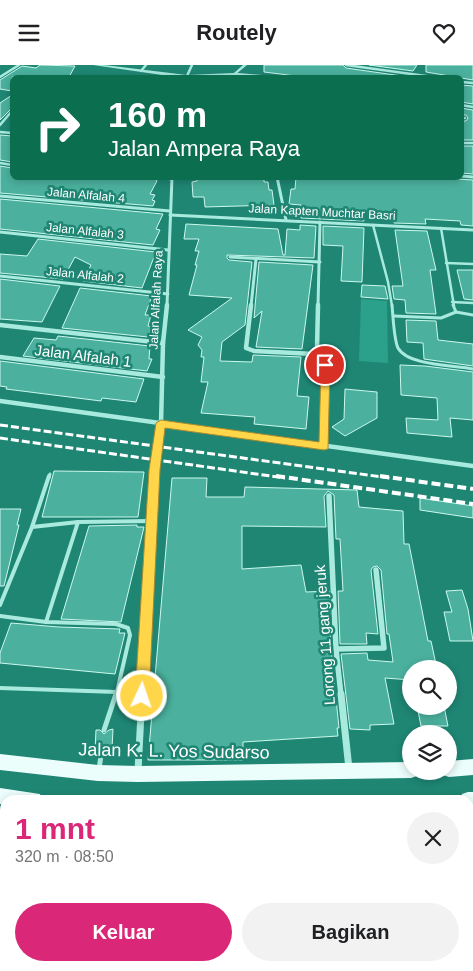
<!DOCTYPE html>
<html lang="id">
<meta charset="utf-8">
<style>
body{margin:0;font-family:Helvetica,sans-serif;background:#f2f2f2;color:#202124;height:100vh;display:flex;flex-direction:column;font-size:19px;white-space:nowrap}
*{box-sizing:border-box;margin:0}
p{font-size:16px;color:#757577}
.icon{flex:none;width:28px;height:28px;fill:none;stroke:currentColor;stroke-width:2;stroke-linecap:round;stroke-linejoin:round}
.map{position:relative;flex:1;overflow:hidden}
.side{position:absolute;left:0px;top:730px;width:474px;height:176px;display:flex;flex-direction:column;background:#fff;border-radius:15px 15px 0 0;box-shadow:0 2px 8px #0003}
.side>*{flex:none}
.top-card{position:absolute;left:10px;top:10px;width:454px;height:105px;border-radius:8px;box-shadow:0 2px 8px #0003;background:#0b6e4f;color:#fff;overflow:hidden}
.controls{position:absolute;left:402px;top:595px;display:grid;gap:10px}
.controls a{display:grid;place-items:center;width:55px;height:55px;border-radius:50%;background:#fff;box-shadow:0 2px 8px #0003;font-size:25px}
.pin{position:absolute;display:grid;place-items:center;width:42px;height:42px;color:#fff;margin:-21px;border:2px solid #fff;border-radius:50%;box-shadow:0 1px 5px #0007}
.me{position:absolute;width:55px;margin:-28px;rotate:3deg;stroke-linejoin:round;filter:drop-shadow(0 0 4px #0008)}
.turn{display:flex;align-items:center;gap:18px;height:105px;padding:0 15px;font-size:22px}
.turn .icon{width:65px;height:65px;stroke-width:2.5}
.turn b{display:block;font-size:35px;line-height:42px}
.round{display:grid;place-items:center;flex:none;width:52px;height:52px;border-radius:26px;background:#f2f2f2}
.headline{display:flex;align-items:center;justify-content:space-between;height:85px;padding:0 15px}
h1{font-size:30px;font-weight:700;line-height:38px;color:#db2777}
.cta{display:flex;gap:10px;margin-top:auto;padding:10px 15px}
.cta a{flex:1;height:58px;border-radius:30px;background:#db2777;color:#fff;font-size:20px;font-weight:700;line-height:58px;text-align:center}
.cta a+a{background:#f2f2f2;color:#202124}
header{display:flex;justify-content:space-between;align-items:center;height:65px;padding:0 15px;background:#fff;font-size:22px;font-weight:700}
.map>svg:first-child{display:block}
.green{fill:#2ba08a}
.building{fill:#4bb19e;stroke:#ccf8ef}
.lines{fill:none;stroke-linecap:round;stroke-linejoin:round}
.service-far3{stroke:#a8eade;stroke-width:2.5}
.service-far2{stroke:#a8eade;stroke-width:3}
.service-far1{stroke:#a8eade;stroke-width:4}
.service{stroke:#a8eade;stroke-width:5}
.minor-far4{stroke:#a8eade;stroke-width:2.5}
.minor-far3{stroke:#a8eade;stroke-width:3}
.minor-far2{stroke:#a8eade;stroke-width:4.5}
.minor-far1{stroke:#a8eade;stroke-width:5.5}
.minor{stroke:#a8eade;stroke-width:7}
.tertiary{fill:#a8eade;fill-rule:evenodd}
.primary{fill:#ecfefc;fill-rule:evenodd}
.rail-far1{stroke:#fff;stroke-width:3;stroke-dasharray:8 3;stroke-linecap:butt}
.rail{stroke:#fff;stroke-width:4;stroke-dasharray:9 4;stroke-linecap:butt}
.route{fill:#ffd54a;stroke:#a68a30}
.labels{text-anchor:middle;stroke-width:5;stroke-linejoin:round;paint-order:stroke}
.far-street-label{font-size:12px;fill:#fff;stroke:#1f8674}
.street-label{font-size:15px;fill:#fff;stroke:#1f8674}
.near-street-label{font-size:18px;fill:#fff;stroke:#1f8674}
</style>
<header><svg class="icon" aria-label="menu" viewBox="0 0 24 24"><path d="M4 6h16M4 12h16M4 18h16"/></svg>Routely<svg class="icon" aria-label="heart" viewBox="0 0 24 24"><path d="M12 20l-8-8c-3-5 5-10 8-4 3-6 11-1 8 4z"/></svg></header>
<div class="map">
<svg width="473" height="906" viewBox="0 0 473 906">
<rect width="100%" height="100%" fill="#1f8674"/>
<path class="green" d="M361,234L387,236L388,298L359,296Z"/>
<g class="building">
<path d="M40,0L75,1L69,12H12V26L0,24V15L22,1L36,3Z"/>
<path d="M264,0H343L346,3L409,12H304L264,7Z"/>
<path d="M369,0H417L413,6Z"/>
<path d="M426,0H473V15L426,7Z"/>
<path d="M461,20L473,21V39L461,37Z"/>
<path d="M12,30V43L0,55V38Z"/>
<path d="M461,43L473,45V75H461V56H466L468,53L466,50H461Z"/>
<path d="M0,70L12,71V97L0,95Z"/>
<path d="M461,81H473V109L461,108Z"/>
<path d="M0,101L12,103V112H154L157,116L150,129L155,130L152,135L155,136L153,141L0,128Z"/>
<path d="M197,112H264V117H268L269,125H272L274,140L205,142L204,132H193L192,117L197,116Z"/>
<path d="M296,112L398,114V112H424L473,115V161L461,160L460,156L425,154L426,159L394,158L393,149L363,148L364,156L301,153V140L289,139L291,124H295Z"/>
<path d="M0,134L163,149L156,164L160,165L153,180L0,164Z"/>
<path d="M186,159L278,164L283,190H285L287,164L300,165V160L316,161L314,193L227,190V193L229,195L252,197L245,260L222,277L220,296L252,297L253,290L301,292L297,331L309,332L306,364L254,359L255,352L201,348L208,317H201L204,292H201L202,285L198,280L202,272L188,265L232,233L189,230L197,200H195L199,186H195L199,174H184Z"/>
<path d="M323,161L364,163L362,217L341,216L343,181L323,180Z"/>
<path d="M395,165L427,166L436,205H430L436,249L406,248L405,235L394,234L392,221H403Z"/>
<path d="M38,174L156,187L142,223L83,216L91,200L75,192L63,214L0,208V189L27,191Z"/>
<path d="M259,197L313,200L302,284L256,282L262,246L254,253Z"/>
<path d="M457,205H473V235L464,234Z"/>
<path d="M0,214L60,221L42,257L0,254Z"/>
<path d="M362,220L385,221L388,234L361,232Z"/>
<path d="M80,223L152,231L145,250H151L148,261L151,262L148,272L62,263Z"/>
<path d="M406,255L436,256L438,275L473,279V301L424,294L423,278L407,277Z"/>
<path d="M58,271L150,281L149,294H152L147,306L23,291L34,273L56,275Z"/>
<path d="M0,296L144,314L136,337L102,333L101,336L6,324L7,322L0,321Z"/>
<path d="M400,300L425,301L473,307V355L450,353L452,372L407,368L406,353L438,355L437,333L401,330Z"/>
<path d="M345,324L377,327V353L345,371L332,362L344,354Z"/>
<path d="M54,406L144,407L138,452H42Z"/>
<path d="M172,413H207L206,432H244L245,422L357,425L359,442L403,446L404,479H409L428,576H431L437,604H411V615L385,613L394,659L370,660V665L350,664L341,589L367,588L368,595L393,597L389,569H387L381,505L377,501L373,502L371,505L378,569L366,568L367,579H340L338,526H343L340,474H336L334,430L328,426L324,431L326,462L242,461V504L301,500L306,527L329,526L331,584L339,663H337L338,671L243,677V695H148Z"/>
<path d="M420,433L473,441V453L420,445Z"/>
<path d="M0,444H21L17,460H19L4,521H0Z"/>
<path d="M137,460V462H144L121,557L61,554L89,461Z"/>
<path d="M462,525L468,544L473,576H450L444,547H452L446,526Z"/>
<path d="M11,558L59,562L120,564L119,568H125L115,609L0,598V588Z"/>
<path d="M417,641H444L448,661H421Z"/>
<path d="M113,664L112,684H106L102,680L95,685L96,665H100L104,669L109,665Z"/>
</g>
<g class="lines">
<g class="service-far3">
<path d="M373,160L388,217L392,241"/>
<path d="M441,163L454,241"/>
<path d="M446,198L473,199"/>
<path d="M452,237L473,238"/>
</g>
<g class="service-far2">
<path d="M392,240C393,251 394,275 398,283C408,301 455,300 473,304"/>
<path d="M453,240L456,247"/>
<path d="M394,251L441,253L456,247L473,250"/>
<path d="M49,413L50,409"/>
</g>
<g class="service-far1">
<path d="M78,457L152,456"/>
<path d="M32,462L78,457L46,557"/>
<path d="M0,540L32,462L49,411"/>
<path d="M0,551L46,557L116,559L128,563L130,570L117,627"/>
<path d="M0,623L117,627L116,630"/>
</g>
<g class="service">
<path d="M104,665L116,629"/>
<path d="M99,704L102,684"/>
</g>
<g class="minor-far4">
<path d="M346,0L433,12"/>
<path d="M141,6L146,0"/>
<path d="M235,9L270,12"/>
<path d="M187,11L192,0"/>
<path d="M0,12L19,0"/>
<path d="M461,17L473,18"/>
<path d="M461,40L473,42"/>
<path d="M461,53H465"/>
<path d="M0,60L12,46"/>
<path d="M0,67L12,68"/>
<path d="M461,78H473"/>
<path d="M0,98L12,100"/>
</g>
<g class="minor-far3">
<path d="M461,111L473,112"/>
<path d="M157,112L172,114"/>
<path d="M277,112L286,155"/>
<path d="M0,131L170,146"/>
<path d="M170,150L473,165"/>
<path d="M0,167L168,185"/>
<path d="M230,192L320,197"/>
<path d="M0,211L168,229"/>
<path d="M167,241L172,112"/>
<path d="M251,241L256,194"/>
<path d="M318,241L320,157"/>
</g>
<g class="minor-far2">
<path d="M251,240L246,283L254,286L314,289L317,284L318,240"/>
<path d="M0,260L163,278"/>
<path d="M0,292L163,312"/>
<path d="M0,336L473,401"/>
<path d="M324,382L325,300"/>
<path d="M154,413L161,359L163,278L167,240"/>
</g>
<g class="minor-far1">
<path d="M329,431L336,584L341,630"/>
<path d="M336,584L384,583L376,505"/>
<path d="M142,630L154,411"/>
</g>
<g class="minor">
<path d="M341,629L349,704"/>
<path d="M138,706L142,629"/>
<path d="M213,901V906"/>
<path d="M23,906L24,901"/>
</g>
<path class="tertiary" d="M93,0H104L187,10L234,8L243,0H247L235,10L187,12L162,10Z"/>
<g class="primary">
<path d="M0,689L98,700L138,701L411,697V706H419L417,711L411,713L138,717L98,716L0,705Z"/>
<path d="M473,694V710L449,712L443,710L442,706H449V696Z"/>
<path d="M0,723L40,729L42,735H5V740L0,739Z"/>
<path d="M468,727H473V743H469V735H460L462,729Z"/>
</g>
<g class="rail-far1">
<path d="M0,360L390,413"/>
<path d="M0,373L285,413"/>
</g>
<g class="rail">
<path d="M276,411L473,439"/>
<path d="M380,411L473,424"/>
</g>
</g>
<path class="route" d="M325,297L330,300L328,384L324,385L165,363L160,405L149,631L147,635L142,637L137,635L135,631L149,405L156,358L161,355L319,377L321,300Z"/>
<g class="labels">
<g class="far-street-label">
<text transform="translate(86 130) rotate(5)" y="4">Jalan Alfalah 4</text>
<text transform="translate(322 147) rotate(3)" y="4">Jalan Kapten Muchtar Basri</text>
<text transform="translate(85 166) rotate(6)" y="4">Jalan Alfalah 3</text>
<text transform="translate(85 210) rotate(6)" y="4">Jalan Alfalah 2</text>
<text transform="translate(156 235) rotate(-87)" y="4">Jalan Alfalah Raya</text>
</g>
<g class="street-label">
<text transform="translate(83 291) rotate(7)" y="5">Jalan Alfalah 1</text>
<text transform="translate(325 570) rotate(-94)" y="5">Lorong 11 gang jeruk</text>
</g>
<g class="near-street-label">
<text transform="translate(174 686) rotate(1)" y="6">Jalan K. L. Yos Sudarso</text>
</g>
</g>
</svg>
<div class="controls">
<a><svg class="icon" aria-label="search" viewBox="0 0 24 24"><circle cx="10" cy="10" r="6"/><path d="M15 15l6 6"/></svg></a>
<a><svg class="icon" aria-label="layers" viewBox="0 0 24 24"><path d="M12 4l9 5-9 5-9-5zM3 14l9 5 9-5"/></svg></a>
</div>
<div class="pin" style="left:325px;top:300px;background:#d93025"><svg class="icon" aria-label="arrive" viewBox="0 0 24 24"><path d="M6 21V4h12l-3 4 3 4H6"/></svg></div>
<svg class="me" style="left:142px;top:631px" viewBox="-20 -20 40 40"><circle r="17" fill="#ffd54a" stroke="#fff" stroke-width="3"/><path d="M0-11L8 9 0 5-8 9z" fill="#fff"/></svg>
<div class="top-card">
<div class="turn"><svg class="icon" aria-label="right" viewBox="0 0 24 24"><path d="M7 20v-9h11M14 6l5 5-5 5"/></svg><div><b>160 m</b>Jalan Ampera Raya</div></div>
</div>
<section class="side">
<div class="headline"><div><h1>1 mnt</h1><p>320 m · 08:50</p></div><a class="round"><svg class="icon" aria-label="close" viewBox="0 0 24 24"><path d="M6 6l12 12M18 6L6 18"/></svg></a></div>
<div class="cta"><a>Keluar</a><a>Bagikan</a></div>
</section>
</div>
